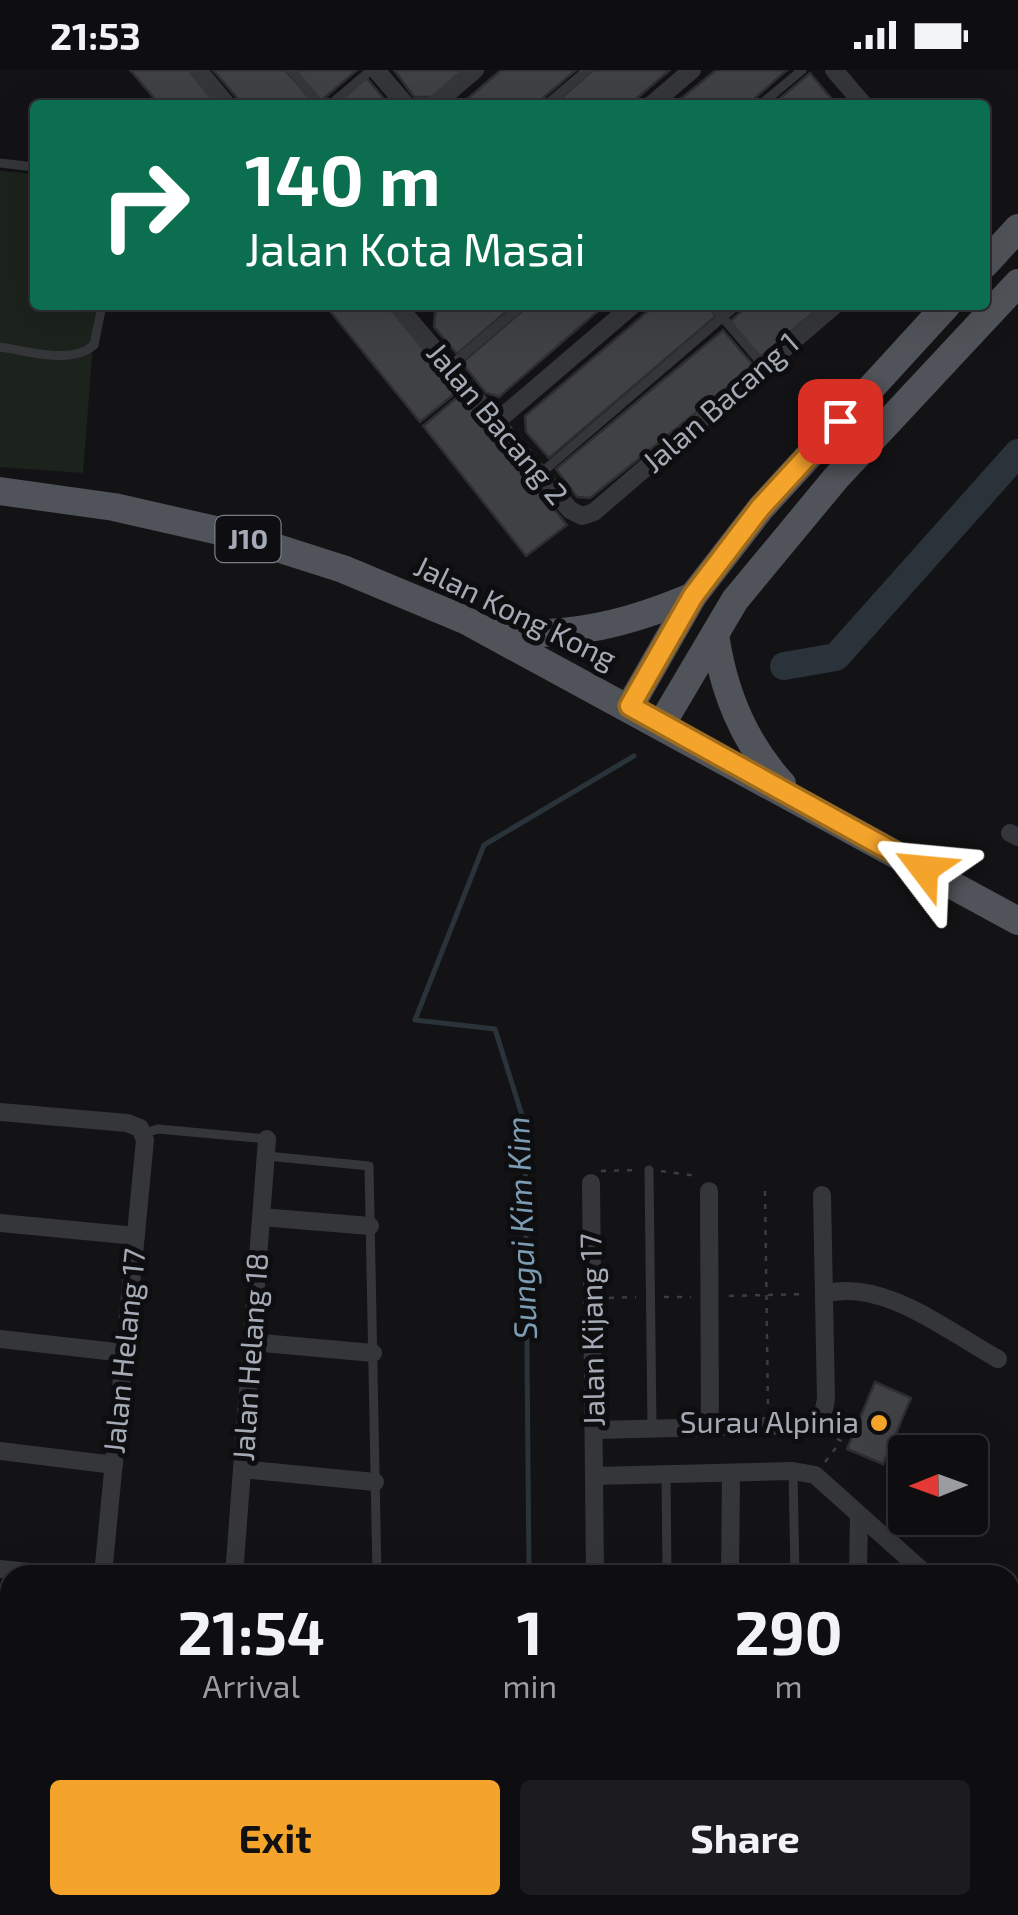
<!DOCTYPE html>
<style>
body{margin:0;font-family:"Exo 2",sans-serif;background:#1c1c1e;color:#f1f3f6;height:100vh;display:flex;flex-direction:column;font-size:38px;white-space:nowrap}
*{box-sizing:border-box;margin:0}
p{font-size:32px;color:#9b9c9f}
.icon{flex:none;width:55px;height:55px;fill:none;stroke:currentColor;stroke-width:2;stroke-linecap:round;stroke-linejoin:round}
.map{position:relative;flex:1;overflow:hidden}
.side{position:absolute;left:0px;top:1495px;width:1020px;height:350px;display:flex;flex-direction:column;background:#0e0e10;border-radius:30px 30px 0 0;box-shadow:0 10px 40px #0002,0 0 0 2px #2e2e30}
.side>*{flex:none}
.banner{position:absolute;left:30px;top:30px;width:960px;height:210px;border-radius:10px;box-shadow:0 10px 40px #0002,0 0 0 2px #2e2e30;background:#0b6e4f;color:#fff;overflow:hidden}
.needle{width:65px;rotate:269deg}
.tools{position:absolute;left:888px;top:1365px;display:grid;gap:20px}
.tools a{display:grid;place-items:center;width:100px;height:100px;border-radius:10px;background:#0e0e10;box-shadow:0 10px 40px #0002,0 0 0 2px #2e2e30;font-size:50px}
.pin{position:absolute;display:grid;place-items:center;width:85px;height:85px;color:#fff;margin:-42px;border-radius:20px;box-shadow:0 5px 15px #0006}
.me{position:absolute;width:110px;margin:-55px;rotate:299deg;stroke-linejoin:round;filter:drop-shadow(0 0 8px #0008)}
.turn{display:flex;align-items:center;gap:35px;height:210px;padding:0 50px;font-size:45px}
.turn .icon{width:130px;height:130px;stroke-width:2.5}
.turn b{display:block;font-size:70px;line-height:85px}
.eta{display:flex;justify-content:space-evenly;align-items:center;height:170px;text-align:center}
.eta b{font-size:60px;font-weight:700;line-height:70px}
.action{display:flex;gap:20px;margin-top:auto;padding:20px 50px}
.action a{flex:1;height:115px;border-radius:10px;background:#f5a42b;color:#111;font-size:40px;font-weight:700;line-height:115px;text-align:center}
.action a+a{background:#1c1c1e;color:#f1f3f6}
.status{display:flex;justify-content:space-between;align-items:center;height:70px;padding:0 50px;background:#0e0e10;direction:ltr}
.status svg{height:28px;fill:currentColor}
.map>svg:first-child{display:block}
.green{fill:#1b231c}
.lines{fill:none;stroke-linecap:round;stroke-linejoin:round}
.stream{stroke:#293339;stroke-width:5}
.river{stroke:#293339;stroke-width:28}
.building{fill:#3f4145;stroke:#2d2e31;stroke-width:2.5}
.path{stroke:#3a3d41;stroke-width:2.5;stroke-dasharray:5 8;stroke-linecap:butt}
.lane{stroke:#34363a;stroke-width:9}
.street{stroke:#34363a;stroke-width:18}
.primary{stroke:#505359;stroke-width:28}
.route-casing{stroke:#9f6b1c;stroke-width:25}
.route{stroke:#f5a42b;stroke-width:18}
.poi-dot{fill:#f5a42b;stroke:#0e0e10;stroke-width:4}
.labels{text-anchor:middle;stroke-width:10;stroke-linejoin:round;paint-order:stroke}
.shield{fill:#0e0e10;stroke:#787c84;stroke-width:2.5}
.shield-label{font-size:28px;font-weight:bold;fill:#a5abb6}
.street-label{font-size:30px;fill:#a5abb6;stroke:#0e0e10}
.poi-label{font-size:30px;fill:#a5abb6;stroke:#0e0e10;text-anchor:end}
.water-label{font-size:32px;font-style:italic;fill:#7b9cb2;stroke:#0e0e10}
</style>
<div class="status"><b>21:53</b><svg viewBox="0 0 49 12"><path d="M0 12V9h3v3zM5 12V6h3v6zM10 12V3h3v9zM15 12V0h3v12zM26 1h20v11H26zM47 4h2v5h-2z"/></svg></div>
<div class="map">
<svg width="1018" height="1845" viewBox="0 0 1018 1845">
<rect width="100%" height="100%" fill="#131315"/>
<path class="green" d="M0,101L35,104V235H96L83,403L0,397Z"/>
<g class="lines">
<g class="stream">
<path d="M529,1505L525,1055L495,959L415,950L484,775L634,686"/>
<path d="M427,1845L434,1835"/>
</g>
<path class="river" d="M784,596L836,587L1018,383"/>
</g>
<g class="building">
<path d="M130,0H191L221,35H160Z"/>
<path d="M213,0H285L316,35H243Z"/>
<path d="M295,0H357L321,31Z"/>
<path d="M394,0H463L433,27H414Z"/>
<path d="M501,0H576L535,35H460Z"/>
<path d="M593,0H670L629,35H553Z"/>
<path d="M716,0H787L747,35H673Z"/>
<path d="M810,3L837,35H772Z"/>
<path d="M366,7L389,35H336Z"/>
<path d="M325,235H388L458,321L420,352Z"/>
<path d="M444,235H514L457,284L434,257L435,243Z"/>
<path d="M529,235H605L499,327L486,323L462,293Z"/>
<path d="M655,235H707L716,246L549,388L526,362L525,346Z"/>
<path d="M749,235H823L759,288L730,251Z"/>
<path d="M723,260L754,296L590,428L577,427L556,399Z"/>
<path d="M461,324L567,455L526,486L423,356Z"/>
<path d="M875,1312L911,1328L883,1394L847,1379Z"/>
</g>
<g class="lines">
<g class="path">
<path d="M601,1101L638,1100"/>
<path d="M661,1101L697,1106"/>
<path d="M765,1121L768,1339"/>
<path d="M729,1226L806,1224"/>
<path d="M664,1227H691"/>
<path d="M609,1228L636,1227"/>
<path d="M825,1392L841,1371L828,1363"/>
</g>
<g class="lane">
<path d="M291,0L320,35"/>
<path d="M330,35L371,0"/>
<path d="M546,35L587,0"/>
<path d="M760,35L802,0"/>
<path d="M0,93L35,97"/>
<path d="M712,235L764,296"/>
<path d="M0,277C27,281 72,295 94,275L102,235"/>
<path d="M449,297L522,235"/>
<path d="M540,404L737,235"/>
<path d="M142,1064L158,1059L267,1069"/>
<path d="M267,1086L369,1096L377,1505"/>
<path d="M649,1100L652,1357"/>
<path d="M793,1401L795,1505"/>
<path d="M666,1404L667,1505"/>
<path d="M1010,1664L1018,1670"/>
<path d="M0,1741L10,1745"/>
<path d="M538,1835L552,1845"/>
<path d="M779,1835L803,1845"/>
<path d="M1007,1835L1018,1844"/>
<path d="M158,1845L167,1835"/>
<path d="M613,1845L616,1835"/>
<path d="M750,1845L753,1835"/>
</g>
<g class="street">
<path d="M198,0L227,35"/>
<path d="M376,0L406,35"/>
<path d="M834,0L864,35"/>
<path d="M434,35L475,0"/>
<path d="M651,35L692,0"/>
<path d="M397,235L570,440L582,446L594,442L835,235"/>
<path d="M496,352L633,235"/>
<path d="M1010,763L1018,767"/>
<path d="M0,1042L127,1053L140,1058L145,1070L103,1505"/>
<path d="M591,1113L595,1505"/>
<path d="M709,1121L710,1357"/>
<path d="M261,1147L370,1156"/>
<path d="M0,1153L136,1166"/>
<path d="M824,1224C883,1208 947,1261 998,1289"/>
<path d="M0,1269L125,1283"/>
<path d="M252,1272L373,1283"/>
<path d="M594,1360L804,1355L823,1345L826,1329L822,1125"/>
<path d="M0,1381L114,1395"/>
<path d="M242,1399L375,1412"/>
<path d="M594,1406L793,1401L815,1405L927,1505"/>
<path d="M0,1499L59,1505"/>
<path d="M234,1505L267,1069"/>
<path d="M730,1505L731,1404"/>
<path d="M858,1505L859,1445"/>
<path d="M1010,1579L1018,1586"/>
<path d="M0,1664L10,1668"/>
<path d="M1010,1750L1014,1753"/>
<path d="M0,1809L10,1813"/>
<path d="M904,1835L917,1845"/>
<path d="M56,1845L64,1835"/>
<path d="M237,1845L245,1835"/>
<path d="M531,1845L538,1835"/>
<path d="M674,1845L678,1835"/>
<path d="M818,1845L822,1835"/>
</g>
<g class="primary">
<path d="M985,194L1018,158"/>
<path d="M0,421L114,437L233,464L343,499L465,550L1018,851"/>
<path d="M501,562C570,568 630,553 693,526"/>
<path d="M715,564C723,621 743,671 782,714"/>
<path d="M630,636L693,526L761,438L947,235"/>
<path d="M661,655L735,530L836,408L1018,213"/>
</g>
</g>
<g class="lines">
<defs>
<path id="route" d="M840,351L760,438L693,526L630,636L924,799"/>
</defs>
<use href="#route" class="route-casing"/>
<use href="#route" class="route"/>
</g>
<circle class="poi-dot" cx="879" cy="1353" r="10"/>
<g class="labels">
<rect class="shield" x="215.5" y="446" width="65" height="46" rx="8"/>
<g class="shield-label">
<text x="248" y="479">J10</text>
</g>
<g class="street-label">
<text transform="translate(721 333) rotate(-41)" y="10">Jalan Bacang 1</text>
<text transform="translate(497 354) rotate(50)" y="10">Jalan Bacang 2</text>
<text transform="translate(515 543) rotate(26)" y="10">Jalan Kong Kong</text>
<text transform="translate(593 1260) rotate(-91)" y="10">Jalan Kijang 17</text>
<text transform="translate(125 1281) rotate(-84)" y="10">Jalan Helang 17</text>
<text transform="translate(251 1287) rotate(-86)" y="10">Jalan Helang 18</text>
</g>
<g class="poi-label">
<text x="859" y="1363">Surau Alpinia</text>
</g>
<g class="water-label">
<text transform="translate(522 1158) rotate(-92)" y="11">Sungai Kim Kim</text>
</g>
</g>
</svg>
<div class="tools">
<a><svg class="needle" viewBox="-14 -14 28 28"><path d="M0-13l5 13h-10z" fill="#e53935"/><path d="M0 13l5-13h-10z" fill="#9b9c9f"/></svg></a>
</div>
<div class="pin" style="left:840px;top:351px;background:#d93025"><svg class="icon" aria-label="arrive" viewBox="0 0 24 24"><path d="M6 21V4h12l-3 4 3 4H6"/></svg></div>
<svg class="me" style="left:924px;top:799px" viewBox="-20 -20 40 40"><path d="M0-17L14 15 0 8-14 15z" fill="#f5a42b" stroke="#fff" stroke-width="4"/></svg>
<div class="banner">
<div class="turn"><svg class="icon" aria-label="right" viewBox="0 0 24 24"><path d="M7 20v-9h11M14 6l5 5-5 5"/></svg><div><b>140 m</b>Jalan Kota Masai</div></div>
</div>
<section class="side">
<div class="eta">
<div><b>21:54</b><p>Arrival</p></div>
<div><b>1</b><p>min</p></div>
<div><b>290</b><p>m</p></div>
</div>
<div class="action"><a>Exit</a><a>Share</a></div>
</section>
</div>
